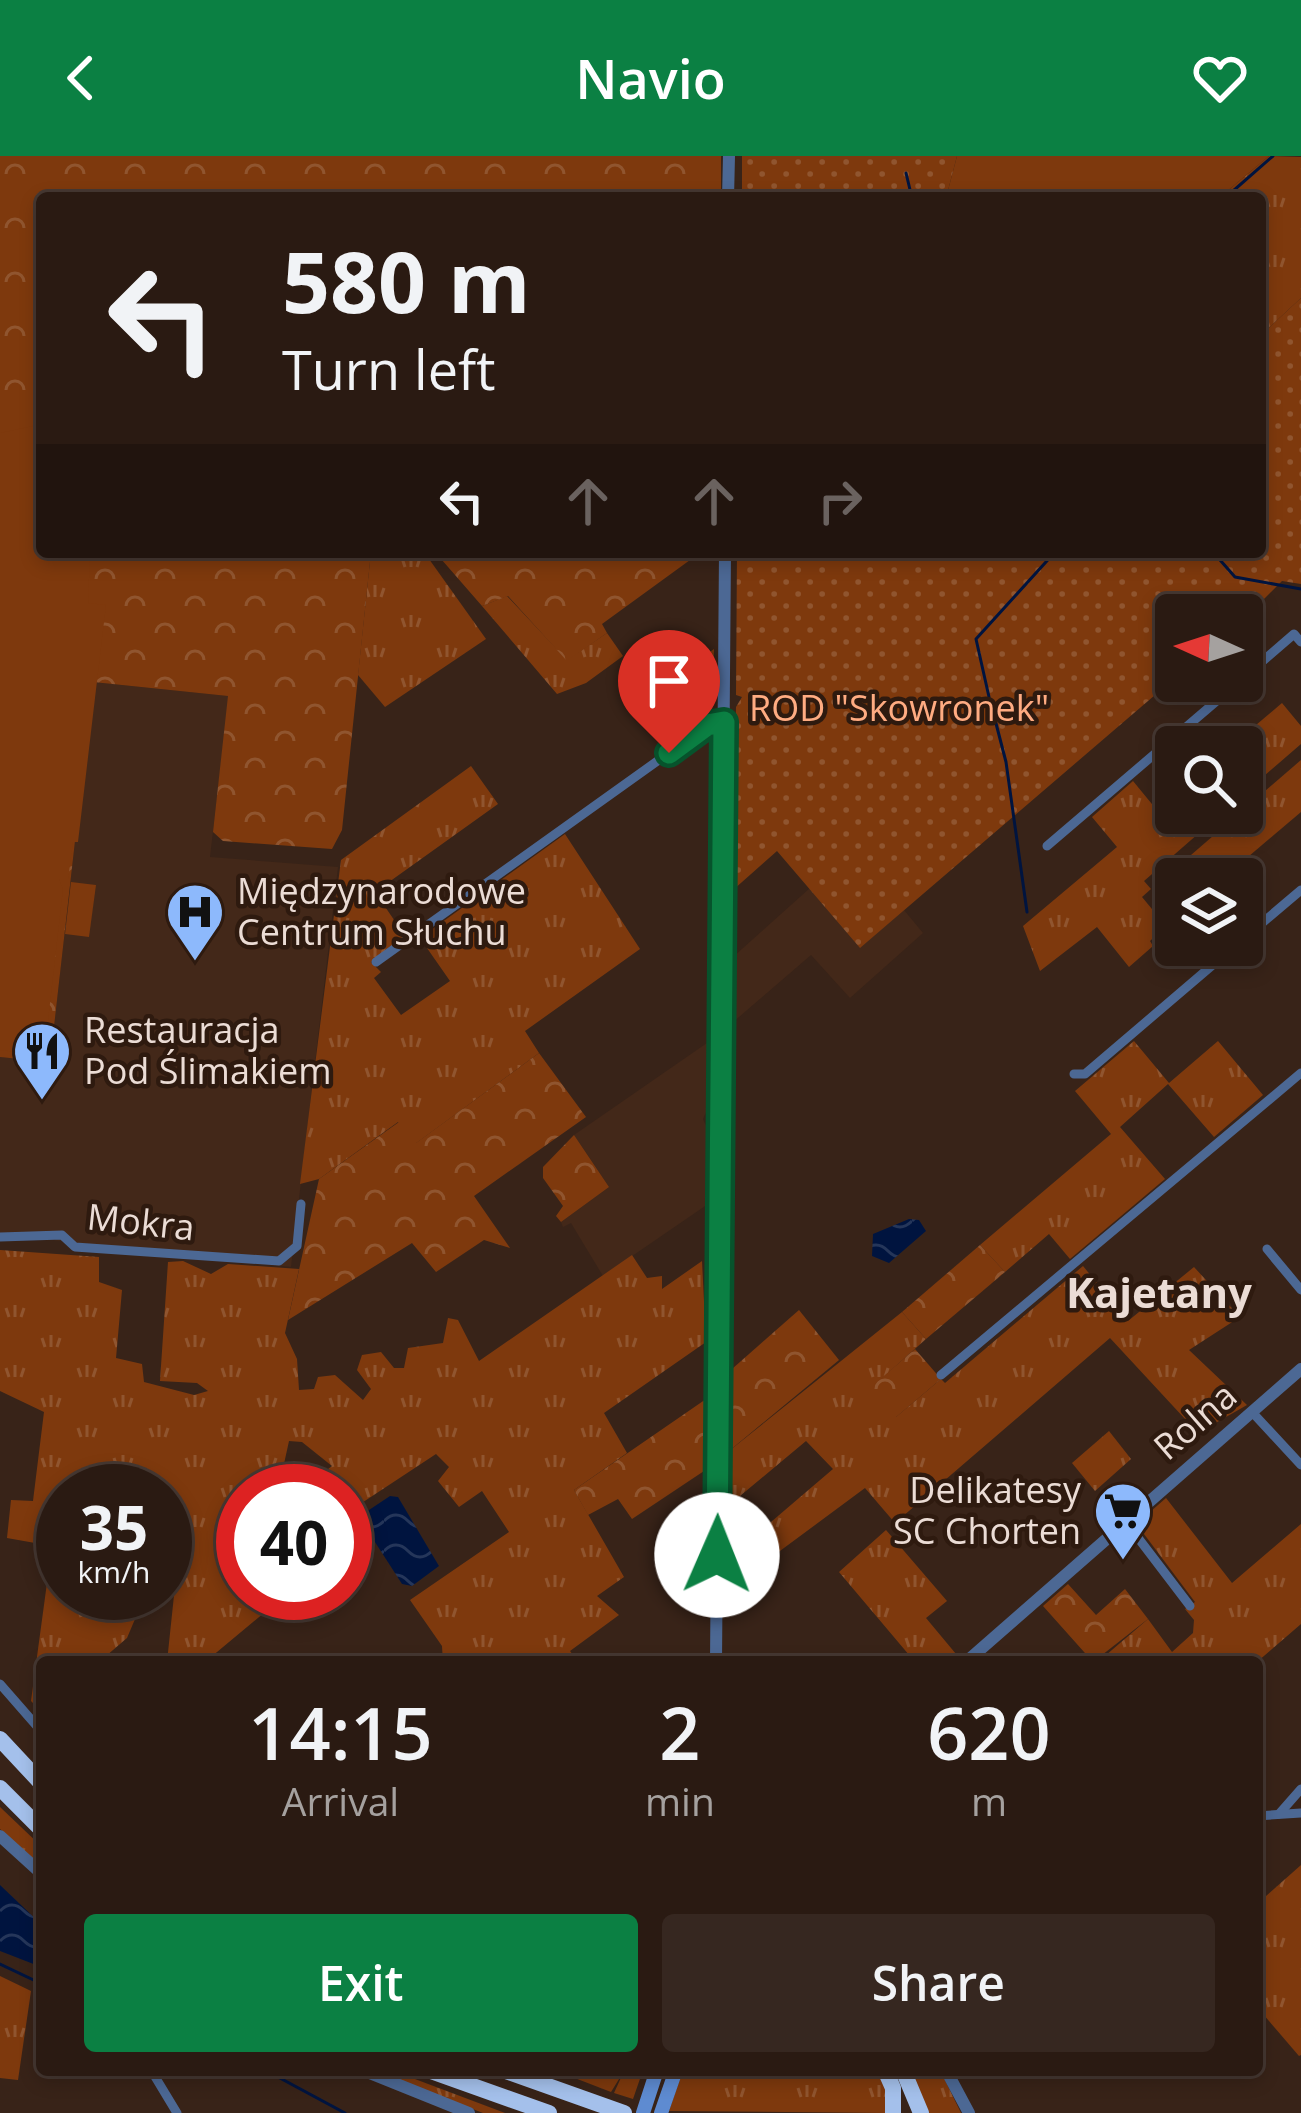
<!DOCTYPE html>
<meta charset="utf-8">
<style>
body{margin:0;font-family:"Open Sans",sans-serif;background:#362720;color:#f1f3f6;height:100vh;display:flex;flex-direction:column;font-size:45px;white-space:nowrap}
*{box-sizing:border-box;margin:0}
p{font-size:39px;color:#a5a19f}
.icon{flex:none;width:66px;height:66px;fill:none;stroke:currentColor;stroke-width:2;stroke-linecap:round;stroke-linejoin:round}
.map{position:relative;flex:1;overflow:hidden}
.panel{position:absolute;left:36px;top:1500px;width:1227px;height:420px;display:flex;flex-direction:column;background:#2a1a12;border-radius:12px;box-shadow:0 6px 18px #0003,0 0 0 3px #463832}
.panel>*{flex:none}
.guide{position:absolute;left:36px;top:36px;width:1230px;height:366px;border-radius:12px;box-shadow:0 6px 18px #0003,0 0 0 3px #463832;background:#2a1a12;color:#f1f3f6;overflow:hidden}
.needle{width:78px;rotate:273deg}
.controls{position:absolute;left:1155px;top:438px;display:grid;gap:24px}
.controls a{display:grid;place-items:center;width:108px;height:108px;border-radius:12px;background:#2a1a12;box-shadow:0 6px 18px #0003,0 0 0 3px #463832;font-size:60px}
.speed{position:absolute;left:36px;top:1308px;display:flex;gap:24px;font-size:60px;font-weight:700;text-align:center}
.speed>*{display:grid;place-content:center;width:156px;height:156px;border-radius:50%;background:#2a1a12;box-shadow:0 6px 18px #0003,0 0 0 3px #463832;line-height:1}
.speed small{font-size:30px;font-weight:400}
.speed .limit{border:18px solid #d22;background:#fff;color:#111}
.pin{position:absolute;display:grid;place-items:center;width:102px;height:102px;color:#fff;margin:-123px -51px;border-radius:50% 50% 50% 0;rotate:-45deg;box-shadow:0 0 12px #0007}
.pin .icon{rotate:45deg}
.me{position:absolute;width:132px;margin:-66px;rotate:1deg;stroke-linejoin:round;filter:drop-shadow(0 0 9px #0008)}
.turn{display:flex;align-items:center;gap:42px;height:252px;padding:0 48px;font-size:54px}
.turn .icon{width:156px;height:156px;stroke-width:2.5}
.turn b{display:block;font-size:84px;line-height:102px}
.lanes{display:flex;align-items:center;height:114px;padding:0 48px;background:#0003;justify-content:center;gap:60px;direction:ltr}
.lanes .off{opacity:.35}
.eta{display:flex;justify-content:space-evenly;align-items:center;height:204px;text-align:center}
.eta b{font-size:72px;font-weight:600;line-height:84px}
.cta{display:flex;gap:24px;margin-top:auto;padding:24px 48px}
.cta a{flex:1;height:138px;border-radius:12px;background:#0b8043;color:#fff;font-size:48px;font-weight:600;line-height:138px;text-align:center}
.cta a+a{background:#362720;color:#f1f3f6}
header{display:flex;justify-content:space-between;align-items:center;height:156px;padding:0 48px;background:#0b8043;color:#fff;font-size:54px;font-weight:600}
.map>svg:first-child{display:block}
.built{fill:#432819}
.grass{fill:url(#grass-tufts)}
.forest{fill:url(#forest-crowns)}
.park{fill:#7e390d}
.garden{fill:url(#garden-dots)}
.water{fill:url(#water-waves)}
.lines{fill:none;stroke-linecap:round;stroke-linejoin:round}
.stream{stroke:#00143f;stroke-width:3}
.minor{stroke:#4c6894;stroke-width:9}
.tertiary{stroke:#4c6894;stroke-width:12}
.secondary{stroke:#5e8bd1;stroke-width:14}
.motorway{stroke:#a4c0eb;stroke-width:16}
.route-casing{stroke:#07532c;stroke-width:30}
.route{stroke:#0b8043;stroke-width:21}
.labels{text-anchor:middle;stroke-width:9;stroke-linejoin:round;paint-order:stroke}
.park-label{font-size:36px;fill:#ffac82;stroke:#2e1a0f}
.poi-label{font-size:36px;fill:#ebdcd5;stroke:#2e1a0f;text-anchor:start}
.street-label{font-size:36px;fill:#ebdcd5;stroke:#2e1a0f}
.quarter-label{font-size:42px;font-weight:bold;fill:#ebdcd5;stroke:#2e1a0f}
</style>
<header><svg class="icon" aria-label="back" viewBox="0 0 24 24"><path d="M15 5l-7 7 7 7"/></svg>Navio<svg class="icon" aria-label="heart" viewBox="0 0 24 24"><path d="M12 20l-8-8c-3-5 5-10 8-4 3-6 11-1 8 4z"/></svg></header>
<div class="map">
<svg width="1301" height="1957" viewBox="0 0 1301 1957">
<defs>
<pattern id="grass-tufts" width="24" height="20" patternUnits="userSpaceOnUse" patternTransform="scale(3)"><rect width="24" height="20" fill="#7e390d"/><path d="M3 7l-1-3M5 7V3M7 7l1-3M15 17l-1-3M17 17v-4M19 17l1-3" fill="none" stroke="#90552f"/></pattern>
<pattern id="forest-crowns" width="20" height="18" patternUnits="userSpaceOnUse" patternTransform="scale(3)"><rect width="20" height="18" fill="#7e390d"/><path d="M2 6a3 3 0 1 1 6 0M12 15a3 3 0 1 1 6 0" fill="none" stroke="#90552f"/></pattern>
<pattern id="garden-dots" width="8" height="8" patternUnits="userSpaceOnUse" patternTransform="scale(3)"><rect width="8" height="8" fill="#7e390d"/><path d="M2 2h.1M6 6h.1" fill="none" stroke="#90552f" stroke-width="1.8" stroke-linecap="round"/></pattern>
<pattern id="water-waves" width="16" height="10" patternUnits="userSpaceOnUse" patternTransform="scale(3)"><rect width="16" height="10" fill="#00143f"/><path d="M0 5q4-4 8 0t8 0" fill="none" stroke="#25365a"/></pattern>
</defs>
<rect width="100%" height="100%" fill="#382318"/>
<g class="built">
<path d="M93,526L229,540L210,701L338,711L291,1111L0,1078V901L50,905Z"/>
<path d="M810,732L860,791L904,754L923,777L850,842L811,799L732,867L733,801Z"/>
<path d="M707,887L708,952L703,963L707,972L708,1048L603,1120L571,1067L563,1071L561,1066L609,1031L574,979Z"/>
</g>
<g class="grass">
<path d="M1269,0L1301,1V142L1260,180V42H1219Z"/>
<path d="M371,396H424L486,483L385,551L358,519Z"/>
<path d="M507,440L567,504L607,477L623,500L586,527L557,538L482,450Z"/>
<path d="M1282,547L1301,570V588L1242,639V591H1230Z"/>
<path d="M1301,604V656L1222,723H1212L1191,699Z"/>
<path d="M471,610L498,648L375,736L405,780L371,806L381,816L374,822L401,859L450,825L420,782L565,678L640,793L525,875L539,897L415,988L398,966L319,1023L300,1028L341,704Z"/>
<path d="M1133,625L1156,653L1176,637V657H1222L1144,725L1151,733L1142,741L1166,770L1150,785L1153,790L1129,811L1097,771L1040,815L1023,770L1117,691L1092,661Z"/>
<path d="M1134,885L1169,927L1218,885L1263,939L1214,981L1168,928L1120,971L1165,1023L1070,1103L1049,1078L1005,1116L980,1089L1111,978L1075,935Z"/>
<path d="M0,1094L99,1101V1126L122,1134L116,1202L142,1208L144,1226L194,1239L208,1235L197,1227L160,1225L168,1106L183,1105L211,1118L228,1108L299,1113L285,1177L297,1203L299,1234L314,1233L318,1221L335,1219L363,1244L371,1233L357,1214L362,1199L381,1196L394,1212H404L408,1192L443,1187L448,1162L458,1164L479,1205L632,1099L647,1122L662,1120V1133L702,1105L706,1186L604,1257L627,1297L574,1334L624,1421L597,1440L619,1459L570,1495L578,1506H443L442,1490L410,1444L509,1376L482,1335L459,1351L438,1325L449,1311L436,1298L345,1358V1335H299L332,1310L302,1286L289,1285L278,1335H243V1437H288L205,1506H167L175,1430L190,1413L192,1399L182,1391L165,1396V1335H63V1437H146L127,1482L99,1506H42V1556L31,1545L52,1390L7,1382L11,1344L33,1345L44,1256L0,1235Z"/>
<path d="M1083,1110L1128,1165L1194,1111L1240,1161L1189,1194L1247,1249L1198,1277L1110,1182L895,1367L865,1332L730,1432V1401L833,1313L806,1285L728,1350L729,1295L902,1156L926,1183L871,1232L896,1261L941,1223L945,1227Z"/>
<path d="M1109,1275L1131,1303L1095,1335L1072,1307Z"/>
<path d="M1166,1342L1232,1427L1301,1368V1468L1257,1506H1098L1148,1463L1172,1496L1193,1477L1194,1464L1185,1453L1195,1446L1141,1374L1142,1363Z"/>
<path d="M886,1374L947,1445L926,1462L956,1498L948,1506H915L839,1416Z"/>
<path d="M0,1651L42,1691V1711L0,1673Z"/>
<path d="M1301,1709V1899L1299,1900L1257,1851V1748Z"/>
<path d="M0,1820L31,1835L18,1924L0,1922Z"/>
<path d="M372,1914H391L505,1957H483Z"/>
<path d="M554,1914H643L633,1943L614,1937L624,1915L611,1936Z"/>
<path d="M683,1914H878L886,1931L887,1957L669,1955Z"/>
<path d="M910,1914H940L961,1957H929Z"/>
</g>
<g class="forest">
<path d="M0,0H721V42H42V396H371L342,674L332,693L223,685L213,676L228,540L93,526L50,906L0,901Z"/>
<path d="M435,396H701L602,468L607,477L567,505L508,440L482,450Z"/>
<path d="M714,493L712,559L682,581L651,537Z"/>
<path d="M539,897L586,961L474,1040L510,1092L484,1084L436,1116L412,1087L288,1164L319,1023L399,966L416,987Z"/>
<path d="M574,979L609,1031L561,1066L556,1060L563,1050L543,1022V1011Z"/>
<path d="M980,1089L1005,1116L926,1183L902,1156Z"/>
<path d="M799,1154L839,1204L729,1295L732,1213Z"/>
<path d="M915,1193L941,1223L895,1262L870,1232Z"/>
<path d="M709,1241L704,1315L632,1363L618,1343L588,1359L574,1334Z"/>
<path d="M1068,1428L1096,1459L1125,1433L1148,1463L1093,1506L1043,1450Z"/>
</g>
<g class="park">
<path d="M957,0H1269L1219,42H946Z"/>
<path d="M42,268V396L90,397L88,447L106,449L78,686H73L68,723H59L63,733L44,900L0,894V277Z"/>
<path d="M71,726L96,729L89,781L65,778Z"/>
</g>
<g class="garden">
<path d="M742,0H957L946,42H742Z"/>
<path d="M1301,142V428L1282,425L1242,465V459H1176V521L860,792L777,695L733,734L736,551L742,541L736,539L737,396H1260V180Z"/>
</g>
<g class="water">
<path d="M909,1063L919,1064L926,1075L889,1107L872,1100L873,1078Z"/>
<path d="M390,1340L398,1341L439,1410L412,1430L402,1428L364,1369L363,1358Z"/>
<path d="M0,1729L42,1769L36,1809L0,1795Z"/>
</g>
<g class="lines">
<g class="stream">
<path d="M906,17L912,42"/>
<path d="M1225,42L1273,0"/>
<path d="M1213,396L1235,421L1301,433"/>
<path d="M989,541L976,483L1055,396"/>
<path d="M992,552L1006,606L1027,756"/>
<path d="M0,1808L42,1828"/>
<path d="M265,1914L345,1957"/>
</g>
<g class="minor">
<path d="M1242,523L1294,478L1301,486"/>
<path d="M1047,690L1240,525"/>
<path d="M1242,784L1301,734"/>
<path d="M376,806L705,571L724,566"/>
<path d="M1074,918H1085L1236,789"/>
<path d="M0,1081L62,1079L75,1091L279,1105L297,1090L301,1048"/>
<path d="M1267,1093L1301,1134"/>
<path d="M941,1219L1301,917"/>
<path d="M1252,1256L1301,1309"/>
<path d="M1126,1366L1190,1450"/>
<path d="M0,1528L42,1576"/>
<path d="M1279,1658L1301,1633"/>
<path d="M1257,1660L1301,1657"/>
<path d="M151,1914L177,1957"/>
</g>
<g class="tertiary">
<path d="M728,42L729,0"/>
<path d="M716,1506L725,396"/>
<path d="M966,1506L1301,1213"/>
<path d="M0,1680L42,1718"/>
<path d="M362,1914L469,1957"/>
<path d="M946,1914L969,1957"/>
</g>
<g class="secondary">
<path d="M643,1957L657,1914"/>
<path d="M661,1957L676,1914"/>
</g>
<g class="motorway">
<path d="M0,1583L42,1628"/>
<path d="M0,1632L42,1674"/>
<path d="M428,1914L549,1957"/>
<path d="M503,1914L624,1957"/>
<path d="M885,1914L893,1932V1957"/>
<path d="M903,1914L921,1957"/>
</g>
</g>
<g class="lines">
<defs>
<path id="route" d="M669,597L707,569L724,566L717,1399"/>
</defs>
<use href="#route" class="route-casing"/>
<use href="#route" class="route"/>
</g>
<defs>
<symbol id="hospital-pin" viewBox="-11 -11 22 30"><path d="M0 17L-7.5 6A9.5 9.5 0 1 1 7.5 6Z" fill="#8db9fc" stroke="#2e1a0f"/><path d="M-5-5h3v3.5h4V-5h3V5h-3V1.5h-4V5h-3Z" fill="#111"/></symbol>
<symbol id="restaurant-pin" viewBox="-11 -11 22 30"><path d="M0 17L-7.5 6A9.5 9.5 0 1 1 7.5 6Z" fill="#8db9fc" stroke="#2e1a0f"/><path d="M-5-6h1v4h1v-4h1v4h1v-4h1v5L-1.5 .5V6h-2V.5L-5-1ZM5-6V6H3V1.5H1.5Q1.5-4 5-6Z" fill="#111"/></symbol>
<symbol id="supermarket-pin" viewBox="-11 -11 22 30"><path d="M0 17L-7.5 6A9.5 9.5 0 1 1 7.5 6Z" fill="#8db9fc" stroke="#2e1a0f"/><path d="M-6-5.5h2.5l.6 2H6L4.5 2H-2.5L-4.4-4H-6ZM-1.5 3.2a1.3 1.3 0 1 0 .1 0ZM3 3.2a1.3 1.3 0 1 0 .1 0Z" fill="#111"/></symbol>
</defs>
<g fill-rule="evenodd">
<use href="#hospital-pin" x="162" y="723" width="66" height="90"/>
<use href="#restaurant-pin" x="9" y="862" width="66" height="90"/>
<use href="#supermarket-pin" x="1090" y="1322" width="66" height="90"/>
</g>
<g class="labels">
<g class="park-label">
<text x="899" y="565">ROD "Skowronek"</text>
</g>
<g class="poi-label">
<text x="237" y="748">Międzynarodowe<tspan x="237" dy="41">Centrum Słuchu</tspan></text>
<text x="84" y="887">Restauracja<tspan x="84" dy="41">Pod Ślimakiem</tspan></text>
<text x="1081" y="1347" text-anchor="end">Delikatesy<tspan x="1081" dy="41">SC Chorten</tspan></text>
</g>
<g class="street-label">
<text transform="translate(141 1066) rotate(6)" y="13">Mokra</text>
<text transform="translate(1195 1265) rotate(-41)" y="13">Rolna</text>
</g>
<g class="quarter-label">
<text x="1159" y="1152">Kajetany</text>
</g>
</g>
</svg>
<div class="controls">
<a><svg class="needle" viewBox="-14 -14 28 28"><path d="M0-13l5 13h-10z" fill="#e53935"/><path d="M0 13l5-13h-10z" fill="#a5a19f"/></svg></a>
<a><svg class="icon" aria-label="search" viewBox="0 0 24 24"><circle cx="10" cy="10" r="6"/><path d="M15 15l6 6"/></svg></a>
<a><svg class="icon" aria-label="layers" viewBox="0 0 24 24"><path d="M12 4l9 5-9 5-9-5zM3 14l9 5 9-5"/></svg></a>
</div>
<div class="speed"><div>35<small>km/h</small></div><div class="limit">40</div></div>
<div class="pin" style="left:669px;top:597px;background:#d93025"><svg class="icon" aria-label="arrive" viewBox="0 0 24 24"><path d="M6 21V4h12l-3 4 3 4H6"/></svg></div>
<svg class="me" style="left:717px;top:1399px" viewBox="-20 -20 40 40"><circle r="19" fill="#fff"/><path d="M0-13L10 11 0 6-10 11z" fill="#0b8043"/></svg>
<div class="guide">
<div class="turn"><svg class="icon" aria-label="left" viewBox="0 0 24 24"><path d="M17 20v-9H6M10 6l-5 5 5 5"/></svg><div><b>580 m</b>Turn left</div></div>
<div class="lanes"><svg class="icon" aria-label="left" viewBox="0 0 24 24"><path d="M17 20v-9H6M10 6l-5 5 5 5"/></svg><svg class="icon off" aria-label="ahead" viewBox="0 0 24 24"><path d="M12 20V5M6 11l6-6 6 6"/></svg><svg class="icon off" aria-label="ahead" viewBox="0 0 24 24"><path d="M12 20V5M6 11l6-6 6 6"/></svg><svg class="icon off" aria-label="right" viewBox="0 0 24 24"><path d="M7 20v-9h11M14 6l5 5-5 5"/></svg></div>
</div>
<section class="panel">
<div class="eta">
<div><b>14:15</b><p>Arrival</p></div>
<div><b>2</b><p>min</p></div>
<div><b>620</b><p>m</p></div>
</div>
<div class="cta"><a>Exit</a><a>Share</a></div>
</section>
</div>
